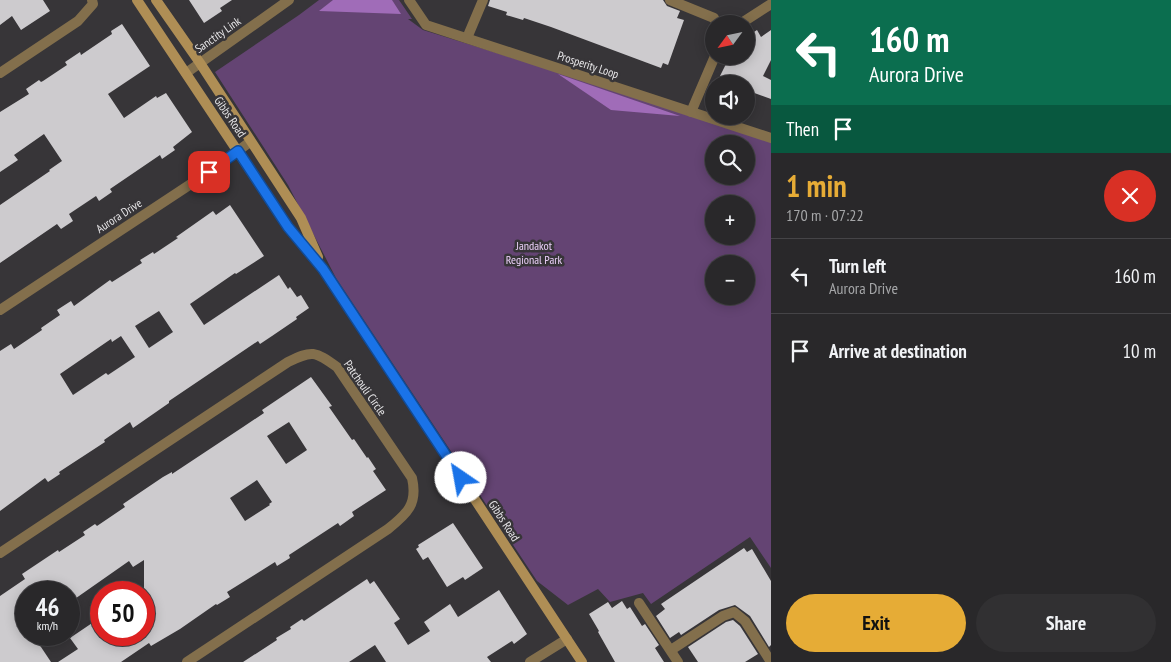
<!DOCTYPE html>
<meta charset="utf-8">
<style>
body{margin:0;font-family:"PT Sans Narrow",sans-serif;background:#313032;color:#f1f3f6;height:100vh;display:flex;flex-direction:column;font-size:19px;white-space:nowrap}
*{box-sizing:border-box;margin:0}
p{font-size:16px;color:#a5a6a8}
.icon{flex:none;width:28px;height:28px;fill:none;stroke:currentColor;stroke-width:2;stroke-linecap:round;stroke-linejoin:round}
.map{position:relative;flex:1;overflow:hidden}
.panel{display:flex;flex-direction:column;background:#29282a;width:400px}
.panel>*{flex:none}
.banner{background:#0b6e4f;color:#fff;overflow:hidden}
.needle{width:32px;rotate:237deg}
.tools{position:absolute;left:705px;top:15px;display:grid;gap:10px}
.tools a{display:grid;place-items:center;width:50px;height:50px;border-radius:50%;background:#29282a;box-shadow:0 2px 12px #0003,0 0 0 1px #454447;font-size:25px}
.speed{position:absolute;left:15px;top:581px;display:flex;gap:10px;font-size:25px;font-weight:700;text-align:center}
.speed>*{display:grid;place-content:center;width:65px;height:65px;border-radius:50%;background:#29282a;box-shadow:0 2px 12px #0003,0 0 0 1px #454447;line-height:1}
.speed small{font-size:12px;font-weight:400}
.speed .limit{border:8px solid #d22;background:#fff;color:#111}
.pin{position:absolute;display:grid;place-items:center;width:42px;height:42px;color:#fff;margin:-21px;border-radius:10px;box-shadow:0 2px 8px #0006}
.me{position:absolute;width:55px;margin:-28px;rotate:327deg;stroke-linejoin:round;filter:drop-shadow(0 0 4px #0008)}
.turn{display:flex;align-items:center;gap:18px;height:105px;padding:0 15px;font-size:22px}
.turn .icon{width:65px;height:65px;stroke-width:2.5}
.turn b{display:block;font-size:35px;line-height:42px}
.then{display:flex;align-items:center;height:48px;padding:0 15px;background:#0003;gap:10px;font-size:19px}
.round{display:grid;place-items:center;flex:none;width:52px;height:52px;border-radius:26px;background:#313032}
.summary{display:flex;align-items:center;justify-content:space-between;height:85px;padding:0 15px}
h1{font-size:30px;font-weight:600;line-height:38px;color:#e6ac36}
.button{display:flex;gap:10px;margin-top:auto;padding:10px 15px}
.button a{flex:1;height:58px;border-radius:30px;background:#e6ac36;color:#111;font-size:20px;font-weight:600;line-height:58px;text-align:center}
.button a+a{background:#313032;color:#f1f3f6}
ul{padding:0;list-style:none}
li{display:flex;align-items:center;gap:15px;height:75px;padding:0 15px;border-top:1px solid #454447}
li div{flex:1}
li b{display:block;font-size:19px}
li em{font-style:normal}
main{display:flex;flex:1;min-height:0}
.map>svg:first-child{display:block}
.green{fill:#644473;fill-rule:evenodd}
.water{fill:#a06cb8}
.building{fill:#cdcbce;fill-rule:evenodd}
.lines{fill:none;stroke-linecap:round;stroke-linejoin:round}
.minor{stroke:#836f4c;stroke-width:10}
.tertiary{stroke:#836f4c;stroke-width:10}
.secondary{stroke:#af8e55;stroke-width:10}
.route-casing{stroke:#114b97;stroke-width:12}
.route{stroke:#1a73e8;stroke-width:9}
.labels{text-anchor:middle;stroke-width:5;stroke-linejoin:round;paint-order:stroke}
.street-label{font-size:12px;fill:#e8e7e9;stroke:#373538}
.park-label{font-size:12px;fill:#eacff8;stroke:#373538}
</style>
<main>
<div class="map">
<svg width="771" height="662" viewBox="0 0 771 662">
<rect width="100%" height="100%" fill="#373538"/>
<path class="green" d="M319,0H399L412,19H408L423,30L771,138V568L750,537L651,604L643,593L610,602L598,589L568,605L537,581L336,278L288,185L215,72L299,15ZM714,144H746V176H714ZM714,204H746V236H714ZM714,264H746V296H714Z"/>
<g class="water">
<path d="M333,0H392L401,14L319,11Z"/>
<path d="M558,74L680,116L611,110Z"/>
</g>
<g class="building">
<path d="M0,0H43L50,11L21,30L12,16L0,25Z"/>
<path d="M189,0H232L220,8L222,11L204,23Z"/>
<path d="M490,0H663L667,6L680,11L677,18L684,20L668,65L663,63L661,68L551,27L524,18L523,20L506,15L507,12L488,6Z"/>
<path d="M122,24L150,66L108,94L124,118L156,96L157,98L166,93L192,132L173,147L175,150L162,159L160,155L110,189L112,192L99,201L96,196L69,214L73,221L61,229L57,224L0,263V205L50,171L49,170L62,161L44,134L14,155L18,160L0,172V112L29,94L26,89L39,80L41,82L43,81L67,65L65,62L80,52L81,55L112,34L111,31Z"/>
<path d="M757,30L761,37L771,30V60L763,76L771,80V99L746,90V84H723L720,76L730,56H746V37Z"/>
<path d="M230,205L264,256L236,274L235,273L190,304L204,325L279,275L288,289L290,287L297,297L301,295L309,308L296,317L297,319L272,336L260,344L258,341L169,401V403L133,428L130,422L104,440L105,442L59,472L60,474L48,482L45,478L0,511V351L11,344L14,349L42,330L41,328L60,315L57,310L71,301L74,306L110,280L112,282L142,263L140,260L153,252L154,254L178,238L176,237L213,211L216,215ZM159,311L173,332L149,348L135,326ZM121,336L135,357L108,375L106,373L73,395L60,374L111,339L112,342Z"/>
<path d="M311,377L332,406L329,407L352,440L354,439L367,458L368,457L376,469L373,471L386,490L352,512L354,516L340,526L338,523L289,555L290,558L277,566L275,562L227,592L230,597L217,605L216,604L180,629L151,646L149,643L121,662H58L78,649L70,638L101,617V635H144V560L133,567L129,561L69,603V592H26V635H33L51,662H0V596L25,579L22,574L58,550L59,552L85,535L83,532L95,524L97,526L125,507L123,504L163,477L172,472V474L243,427L264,413L262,410ZM289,422L307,450L286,464L267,436ZM257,480L272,502L269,504L270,505L245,521L230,498Z"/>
<path d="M453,523L483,568L465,580L463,577L447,587L428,557L423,560L416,549L419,547L418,545Z"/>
<path d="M744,548L747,552L752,549L771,581V645L769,647L750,616L735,605L719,610L681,635L679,632L670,638L656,616L665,609L661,604Z"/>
<path d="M367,579L370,584L374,581L400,619L394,623L408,645L430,631L424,622L450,604L458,617L499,590L527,634L514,644L512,641L487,657L491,662H386L375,645L349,662H243L277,640L276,638L291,629L290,627L302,619L304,621Z"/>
<path d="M622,601L627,609L630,607L642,626L645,624L659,645L655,648L664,662H615L598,632L599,631L589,614L608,602L612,608Z"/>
<path d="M733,620L740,626L758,654L745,662H698L688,647L726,622Z"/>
</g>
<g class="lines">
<g class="minor">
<path d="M409,0L426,25L771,138"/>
<path d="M670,0L714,18L717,24"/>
<path d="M740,24L771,4"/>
<path d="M467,38L483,0"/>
<path d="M0,73L78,21L93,4L92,0"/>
<path d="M186,73L289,0"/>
<path d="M691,112L715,56"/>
<path d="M0,553L288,362C312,350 315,351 337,367L412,478C418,504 407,514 388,529L187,662"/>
<path d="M639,603L678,662"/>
<path d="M671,650L723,616L734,612L745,621L771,662"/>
<path d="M530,662L567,639"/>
</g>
<path class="tertiary" d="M0,310L209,172L250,142"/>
<g class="secondary">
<path d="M137,0L288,227L323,269L582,662"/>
<path d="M156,0L200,63L301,218L318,257"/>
</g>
</g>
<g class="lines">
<defs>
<path id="route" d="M209,172L238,151L288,227L323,269L461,478"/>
</defs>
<use href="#route" class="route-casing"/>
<use href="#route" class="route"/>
</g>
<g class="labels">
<g class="street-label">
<text transform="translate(218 35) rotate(-35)" y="4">Sanctity Link</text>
<text transform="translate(588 65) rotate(18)" y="4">Prosperity Loop</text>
<text transform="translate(230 117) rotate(56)" y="4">Gibbs Road</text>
<text transform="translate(119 216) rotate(-33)" y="4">Aurora Drive</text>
<text transform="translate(365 388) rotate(55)" y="4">Patchouli Circle</text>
<text transform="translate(504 521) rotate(57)" y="4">Gibbs Road</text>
</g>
<g class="park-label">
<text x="534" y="250">Jandakot<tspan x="534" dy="14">Regional Park</tspan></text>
</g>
</g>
</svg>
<div class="tools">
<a><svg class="needle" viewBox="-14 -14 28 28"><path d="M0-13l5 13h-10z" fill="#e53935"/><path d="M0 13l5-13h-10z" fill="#a5a6a8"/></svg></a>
<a><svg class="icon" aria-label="sound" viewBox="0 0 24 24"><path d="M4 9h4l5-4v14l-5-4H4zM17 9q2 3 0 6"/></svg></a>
<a><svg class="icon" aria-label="search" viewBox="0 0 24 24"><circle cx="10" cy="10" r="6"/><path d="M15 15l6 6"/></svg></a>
<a>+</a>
<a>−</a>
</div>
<div class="speed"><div>46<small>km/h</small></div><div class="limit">50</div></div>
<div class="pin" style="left:209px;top:172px;background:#d93025"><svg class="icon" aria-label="arrive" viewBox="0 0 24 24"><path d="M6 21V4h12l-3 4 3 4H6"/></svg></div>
<svg class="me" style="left:461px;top:478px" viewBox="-20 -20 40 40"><circle r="19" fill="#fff"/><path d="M0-13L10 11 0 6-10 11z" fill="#1a73e8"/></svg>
</div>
<section class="panel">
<div class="banner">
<div class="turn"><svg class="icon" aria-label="left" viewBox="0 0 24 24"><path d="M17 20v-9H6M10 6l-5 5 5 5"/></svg><div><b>160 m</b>Aurora Drive</div></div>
<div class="then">Then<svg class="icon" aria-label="arrive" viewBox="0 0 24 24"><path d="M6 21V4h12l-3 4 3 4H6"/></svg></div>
</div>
<div class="summary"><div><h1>1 min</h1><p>170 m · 07:22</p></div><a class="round" style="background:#d93025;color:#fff"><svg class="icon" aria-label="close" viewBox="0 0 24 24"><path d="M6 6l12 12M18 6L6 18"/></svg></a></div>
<ul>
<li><svg class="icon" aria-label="left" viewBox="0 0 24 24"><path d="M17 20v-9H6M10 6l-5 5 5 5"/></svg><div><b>Turn left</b><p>Aurora Drive</p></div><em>160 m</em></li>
<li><svg class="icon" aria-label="arrive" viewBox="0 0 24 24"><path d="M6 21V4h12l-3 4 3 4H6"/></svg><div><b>Arrive at destination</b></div><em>10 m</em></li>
</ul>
<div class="button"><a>Exit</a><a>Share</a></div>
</section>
</main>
